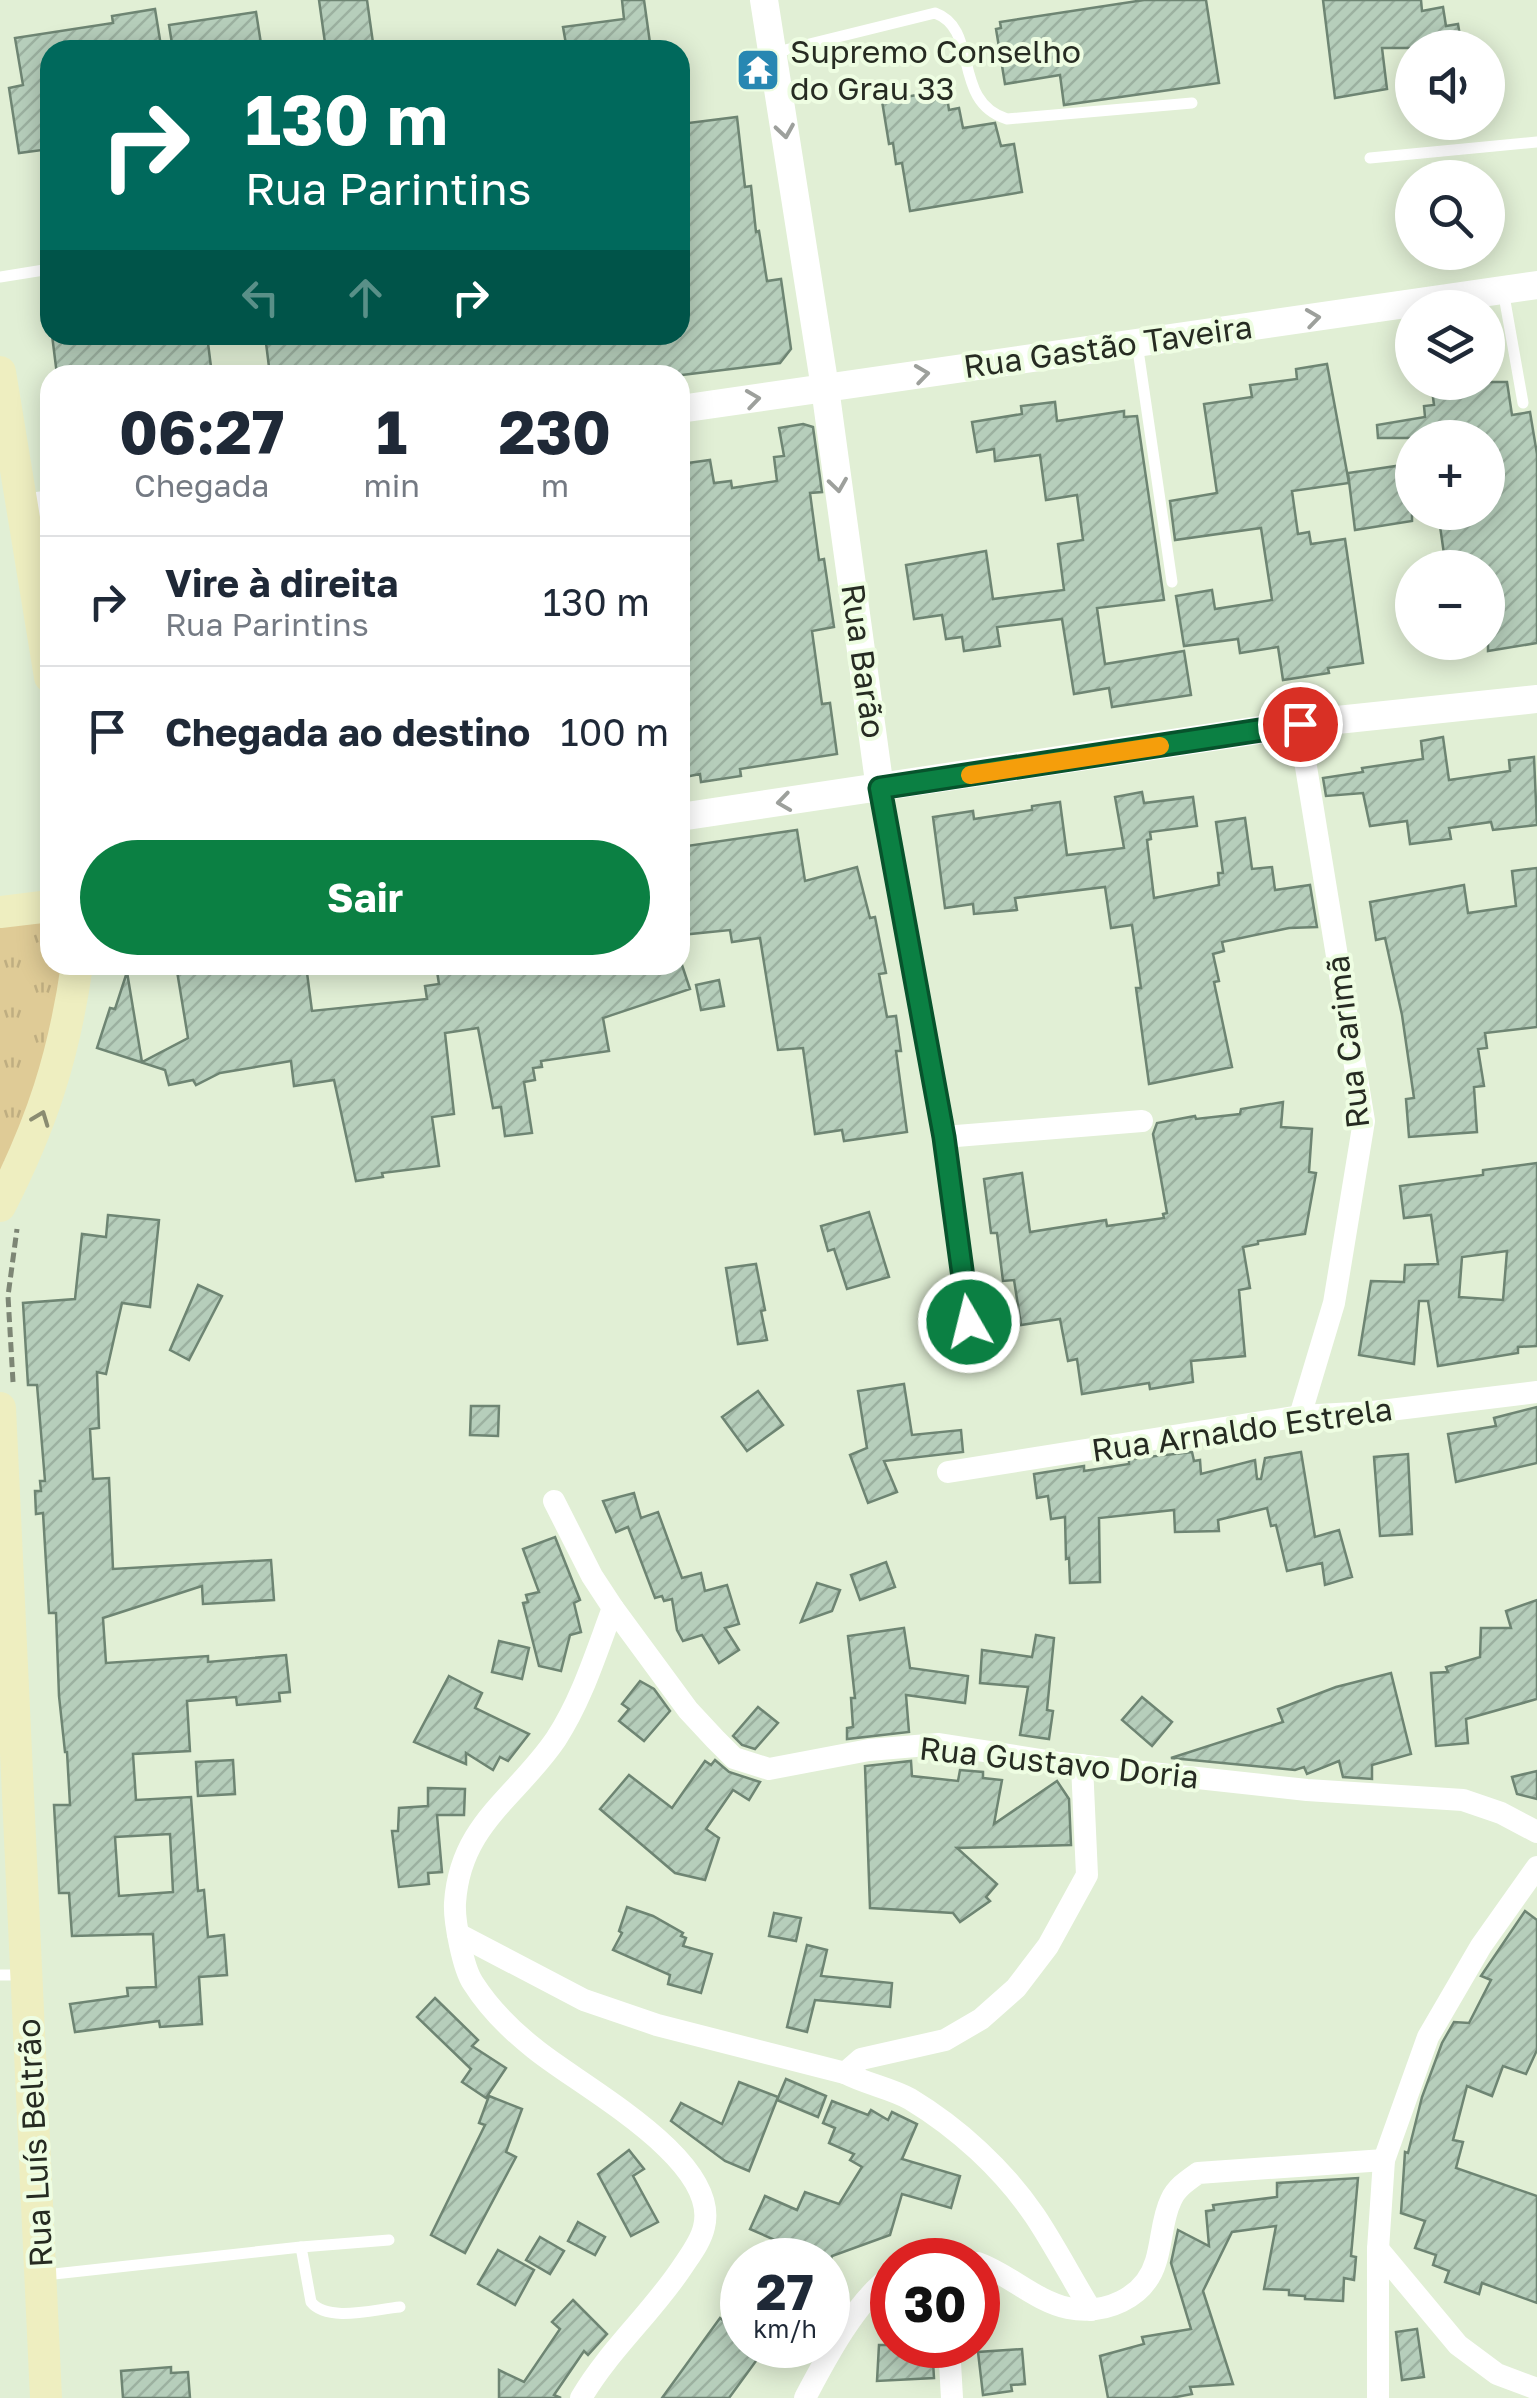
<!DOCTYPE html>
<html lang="pt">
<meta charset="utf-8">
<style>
body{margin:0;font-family:"Golos Text",sans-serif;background:#f6f6f7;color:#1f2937;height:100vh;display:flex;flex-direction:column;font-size:38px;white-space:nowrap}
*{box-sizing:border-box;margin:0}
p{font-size:32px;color:#747a83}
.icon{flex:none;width:55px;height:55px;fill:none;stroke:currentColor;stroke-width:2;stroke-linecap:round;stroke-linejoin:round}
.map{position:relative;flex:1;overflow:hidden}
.details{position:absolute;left:40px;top:365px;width:650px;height:610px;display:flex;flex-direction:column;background:#fff;border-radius:30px;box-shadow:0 5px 25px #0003}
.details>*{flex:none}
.banner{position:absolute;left:40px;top:40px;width:650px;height:305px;border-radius:30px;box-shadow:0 5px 25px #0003;background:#00695c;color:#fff;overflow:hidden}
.tools{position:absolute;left:1395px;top:30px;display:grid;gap:20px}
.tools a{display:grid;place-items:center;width:110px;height:110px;border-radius:50%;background:#fff;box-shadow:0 5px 25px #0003;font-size:50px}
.speed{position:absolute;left:720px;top:2238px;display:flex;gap:20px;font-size:50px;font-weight:700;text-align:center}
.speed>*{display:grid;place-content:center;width:130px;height:130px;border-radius:50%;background:#fff;box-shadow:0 5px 25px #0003;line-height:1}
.speed small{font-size:25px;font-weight:400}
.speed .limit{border:15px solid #d22;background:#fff;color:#111}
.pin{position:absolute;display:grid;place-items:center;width:85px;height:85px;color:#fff;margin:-42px;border:5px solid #fff;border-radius:50%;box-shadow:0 2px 10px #0007}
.me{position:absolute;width:110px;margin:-55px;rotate:352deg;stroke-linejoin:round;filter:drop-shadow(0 0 8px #0008)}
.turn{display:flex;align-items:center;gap:35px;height:210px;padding:0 40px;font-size:45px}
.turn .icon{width:130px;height:130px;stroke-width:2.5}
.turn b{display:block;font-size:70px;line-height:85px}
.lanes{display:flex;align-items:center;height:95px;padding:0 40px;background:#0003;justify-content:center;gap:50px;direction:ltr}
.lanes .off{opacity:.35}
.eta{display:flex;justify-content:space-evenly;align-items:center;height:170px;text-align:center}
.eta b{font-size:60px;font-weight:700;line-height:70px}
.button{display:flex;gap:20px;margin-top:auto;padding:20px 40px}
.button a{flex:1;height:115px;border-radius:60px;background:#0b8043;color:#fff;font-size:40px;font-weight:700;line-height:115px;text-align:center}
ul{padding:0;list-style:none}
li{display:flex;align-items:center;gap:30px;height:130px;padding:0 40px;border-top:2px solid #e0e1e3}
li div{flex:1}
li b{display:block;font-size:38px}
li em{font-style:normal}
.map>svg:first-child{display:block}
.park{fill:url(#park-tufts)}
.building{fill:url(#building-hatch);stroke:#6e8573;stroke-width:2.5;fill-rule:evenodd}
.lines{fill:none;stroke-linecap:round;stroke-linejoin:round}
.path{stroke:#7d8675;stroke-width:5;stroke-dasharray:10 5;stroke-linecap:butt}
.service{stroke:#fff;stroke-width:11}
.minor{stroke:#fff;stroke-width:22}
.tertiary{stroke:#fff;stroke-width:28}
.secondary{stroke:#eeeec0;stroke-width:32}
.oneway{stroke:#9da09c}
.oneway2{stroke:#8a8c71}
.route-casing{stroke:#07532c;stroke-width:25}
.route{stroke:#0b8043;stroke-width:18}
.slow{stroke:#f59e0b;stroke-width:18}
.labels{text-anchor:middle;stroke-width:8;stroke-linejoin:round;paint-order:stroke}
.poi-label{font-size:32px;fill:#262b22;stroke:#eefde2;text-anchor:start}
.street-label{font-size:32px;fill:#262b22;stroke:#eefde2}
</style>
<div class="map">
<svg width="1537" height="2398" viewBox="0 0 1537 2398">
<defs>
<pattern id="park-tufts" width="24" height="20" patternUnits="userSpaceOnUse" patternTransform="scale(2.5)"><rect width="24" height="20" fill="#dfcb96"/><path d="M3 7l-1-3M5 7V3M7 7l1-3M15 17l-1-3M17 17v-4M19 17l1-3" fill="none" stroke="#bfae81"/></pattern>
<pattern id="building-hatch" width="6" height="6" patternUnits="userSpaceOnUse" patternTransform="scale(2.5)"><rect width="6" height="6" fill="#b6cebb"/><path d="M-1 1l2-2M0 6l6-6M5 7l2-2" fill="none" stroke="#9cb1a0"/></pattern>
</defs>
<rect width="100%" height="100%" fill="#e1efd5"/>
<path class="park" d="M50,906V965H77L0,1206V912Z"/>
<g class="building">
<path d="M319,0H367L374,50H326Z"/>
<path d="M622,0H644L651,50H567L563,27L624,19Z"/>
<path d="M1144,0H1206L1219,83L1064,105L1060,75L1005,84L996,29L1001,28L1000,22Z"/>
<path d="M1323,0H1421L1422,11L1443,7L1446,26L1458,24L1462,48H1382L1387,89L1335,98Z"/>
<path d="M155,9L161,46L138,50H50V149L19,153L9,88L23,85L15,38L113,23L112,16Z"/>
<path d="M256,12L262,50H173L169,25Z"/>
<path d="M946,90L949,110L959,108L963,128L995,123L1001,146L1014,144L1022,192L910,211L902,163L896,164L893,143L889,144L882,101Z"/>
<path d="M737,117L745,187L751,186L756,232L759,231L767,281L781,279L791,349L780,363L682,375H270L265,335H680V124Z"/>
<path d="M52,335H207L212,375H57Z"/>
<path d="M1327,364L1349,483L1292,491L1298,534L1309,532L1311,544L1345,539L1363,663L1328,668L1329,673L1283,680L1278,647L1240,653L1238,639L1184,646L1176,596L1212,590L1215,609L1272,600L1261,528L1175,540L1170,501L1217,493L1204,404L1252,397L1250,385L1297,379L1296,369Z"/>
<path d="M1431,382H1507L1512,415L1530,412L1537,454V643L1488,651V568H1446L1438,512H1488V438H1378L1377,425L1425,417L1424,406L1434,405Z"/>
<path d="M1055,402L1057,421L1124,411V417L1137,416L1164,600L1097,608L1105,664L1184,651L1191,695L1112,707L1109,688L1074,694L1062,619L997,627L1000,646L964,651L962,637L946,639L942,615L914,619L906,565L986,551L993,599L1064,590L1058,544L1083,540L1077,495L1046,500L1040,455L995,461L994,449L977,452L972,422L1022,414L1021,406Z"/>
<path d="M803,424L813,427L822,492L810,493L819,560L824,559L834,627L812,631L822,704L830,703L837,754L740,769L741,776L701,782L700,774L680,778V583L688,582L680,524V464L710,460L714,483L731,481L732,488L777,481L774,457L784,456L779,428Z"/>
<path d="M1396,466L1400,491L1412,489V521L1355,530L1348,473Z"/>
<path d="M1443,737L1449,780L1510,771L1509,760L1534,757L1537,825L1493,830L1491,822L1449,828L1451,839L1410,844L1407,821L1370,826L1363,793L1326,796L1323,778L1363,772L1362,768L1423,759L1421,741Z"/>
<path d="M1142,792L1144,803L1193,797L1197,826L1150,832L1151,839L1147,840L1154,898L1219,885L1218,873H1223L1216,822L1245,818L1252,869L1272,867L1275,890L1310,885L1317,927L1289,928L1222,942L1224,951L1213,954L1219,981L1214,982L1232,1067L1149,1084L1136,988H1141L1132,925L1111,928L1105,887L1015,898L1017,910L974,914L973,904L945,908L933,817L973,811L974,819L1032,810V806L1060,802L1067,855L1124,848L1115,797Z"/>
<path d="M797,830L805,881L857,867L870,918L875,917L886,973L879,974L887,1017L896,1016L901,1051H896L907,1132L844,1141L842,1130L815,1134L803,1048L778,1050L760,938L732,942L730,930L680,935V847Z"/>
<path d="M1537,868V1027L1485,1033L1487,1048L1478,1049L1484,1086L1474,1087L1477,1132L1409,1137L1406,1099L1414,1098L1402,1015L1385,938L1376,940L1370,902L1464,885L1468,913L1516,906L1512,871Z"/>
<path d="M176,965H306L312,1011L427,999L425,986L439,984L436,965H682L690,989L603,1018L609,1051L541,1061L542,1067L533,1068L535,1080L524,1082L532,1133L505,1136L501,1107L493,1108L478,1028L445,1033L454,1114L432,1117L439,1166L382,1173L383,1177L356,1181L334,1080L294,1086L291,1061L220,1073L196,1085L193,1080L169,1085L165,1070L97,1048L110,1008L115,1009L127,972L142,1062L188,1038Z"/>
<path d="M719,980L724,1006L701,1010L696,985Z"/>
<path d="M1283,1102L1281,1127L1312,1129L1309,1172L1316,1173L1305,1234L1258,1241V1244L1243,1247L1250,1288L1239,1290L1245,1356L1191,1361L1193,1382L1150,1389L1149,1383L1082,1394L1077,1359L1068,1361L1060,1319L1021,1325L1014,1280L1003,1281L997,1233H991L984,1179L1022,1173L1030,1232L1106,1220L1107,1226L1164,1218L1163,1214L1167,1213L1153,1134L1157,1123L1195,1116L1196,1119L1240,1114L1241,1109Z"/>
<path d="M1537,1163V1346L1518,1347V1353L1438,1366L1428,1301H1419L1414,1364L1359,1355L1371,1281L1404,1282L1405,1265L1438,1264L1431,1215L1404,1218L1400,1186L1483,1175V1170ZM1507,1251L1503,1300L1459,1297L1462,1257Z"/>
<path d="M869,1212L889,1277L847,1289L834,1249L828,1251L821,1226Z"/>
<path d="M108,1215L159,1220L150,1307L122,1303L106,1374L97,1372L99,1428L90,1429L93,1479L109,1478L113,1569L271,1560L274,1600L203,1604L202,1586L103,1618L106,1663L208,1656V1662L286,1655L290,1692L279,1693L280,1701L237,1705L236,1697L187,1701L190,1751L133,1754L136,1800L191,1797L198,1891L204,1890L208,1937L224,1935L227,1975L199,1977L202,2024L160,2027L159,2021L75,2032L70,2004L128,1996L127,1988L156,1987L153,1934L72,1936L69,1893H59L54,1805H70L67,1752H65L59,1696L56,1613H49L43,1513L36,1514L35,1491H41L40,1481H45L37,1385H28L23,1303L75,1299L82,1234L106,1237ZM170,1834L173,1892L119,1896L115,1837Z"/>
<path d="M756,1264L765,1310L761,1311L767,1340L738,1344L726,1268Z"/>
<path d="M198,1285L222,1296L189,1360L170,1350Z"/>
<path d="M904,1384L912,1435L961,1430L963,1452L884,1461L897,1492L868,1503L850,1455L867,1448L858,1391Z"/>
<path d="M758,1391L783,1425L747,1451L722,1417Z"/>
<path d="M471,1406H499L498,1436L470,1435Z"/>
<path d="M1537,1407V1463L1456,1482L1448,1434L1496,1426L1494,1418Z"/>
<path d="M1192,1452L1194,1461L1200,1460L1201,1474L1255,1460L1257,1479H1261L1265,1458L1301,1452L1315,1537L1339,1530L1352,1577L1325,1585L1322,1563L1287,1571L1276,1525L1271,1526L1267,1508L1218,1520L1219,1531L1175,1532L1174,1510L1099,1518L1100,1582L1070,1583L1069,1558L1066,1559L1065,1517L1051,1519L1048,1496L1037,1498L1034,1474L1084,1466V1471L1129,1464V1459Z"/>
<path d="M1408,1454L1412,1534L1380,1536L1374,1457Z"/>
<path d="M634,1493L641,1518L658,1512L682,1578L701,1573L705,1591L727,1585L739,1624L725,1628L739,1650L719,1663L702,1635L683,1641L677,1630L672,1599L664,1601L662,1596L655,1598L628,1527L616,1532L603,1501Z"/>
<path d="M555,1537L580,1600L574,1603L581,1632L570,1635L561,1671L539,1666L523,1603L528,1602L526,1595L539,1592L523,1549Z"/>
<path d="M886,1562L895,1587L860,1600L851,1575Z"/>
<path d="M817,1583L840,1590L832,1611L801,1622Z"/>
<path d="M1537,1600V1699L1466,1719L1468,1743L1436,1746L1431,1673L1448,1672L1446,1667L1480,1657L1481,1628H1511L1506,1611Z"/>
<path d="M904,1628L910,1668L968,1676L965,1703L906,1695L909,1732L847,1739V1728L853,1727L851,1698H855L848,1636Z"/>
<path d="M1036,1635L1054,1638L1047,1710L1053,1711L1049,1739L1020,1735L1028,1687L980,1683L982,1650L1032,1657Z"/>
<path d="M499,1641L529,1648L522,1679L492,1672Z"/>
<path d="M1391,1673L1411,1754L1372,1765V1779L1343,1777L1339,1761L1307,1774L1304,1767L1295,1770L1171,1758L1283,1722L1278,1709L1336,1687Z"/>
<path d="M449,1676L482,1693L475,1708L529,1734L508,1761L500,1757L493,1770L466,1753V1764L414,1742Z"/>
<path d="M640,1681L654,1689L670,1711L644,1741L619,1721L629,1709L622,1704Z"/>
<path d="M1142,1697L1172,1722L1152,1746L1122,1720Z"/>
<path d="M758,1707L778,1723L755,1749L742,1745L733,1736Z"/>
<path d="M233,1760L235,1794L198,1796L196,1762Z"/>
<path d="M715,1760L729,1772L760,1782L749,1800L733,1790L706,1829L719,1838L705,1880L675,1873L600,1809L629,1775L672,1808L705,1761L711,1765Z"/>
<path d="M911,1761L912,1776L958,1781L960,1770L983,1772V1778L1002,1780L994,1824L1057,1781L1069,1799L1071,1845L957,1848L997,1884L986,1897L990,1901L960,1922L953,1913L870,1908L865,1766Z"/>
<path d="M1537,1771V1799L1517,1794L1512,1777Z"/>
<path d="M428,1788L465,1789L464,1815H437L442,1872L428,1873L429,1884L399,1887L392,1831H398L399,1808L428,1806Z"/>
<path d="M627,1907L653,1916L683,1933L681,1936L686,1938L683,1946L712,1954L701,1993L668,1984L670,1975L613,1950L622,1933L619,1931Z"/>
<path d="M1525,1911L1537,1920V2050L1526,2074L1503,2066L1492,2096L1467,2086L1453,2140L1463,2142L1456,2168L1537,2196V2303L1482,2283L1479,2294L1445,2282L1449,2271L1433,2265L1436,2255L1415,2248L1425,2221L1401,2213L1405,2152L1408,2153L1422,2097L1442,2043L1454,2022L1469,2023L1491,1980L1481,1976Z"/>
<path d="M774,1913L801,1918L796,1941L769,1936Z"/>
<path d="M807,1945L827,1950L821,1976L892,1983L890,2007L815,2000L807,2032L787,2027Z"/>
<path d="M435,1998L478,2040L472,2046L506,2068L486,2098L462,2082L471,2069L417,2017Z"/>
<path d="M786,2079L826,2096L818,2117L777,2100Z"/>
<path d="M739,2082L778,2097L749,2171L725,2161L671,2121L681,2103L722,2124Z"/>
<path d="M489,2096L522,2109L506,2152L516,2157L465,2253L431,2235L485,2125L479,2123Z"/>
<path d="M832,2101L868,2115L871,2110L888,2120L892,2112L917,2124L902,2159L960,2176L951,2208L902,2194L890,2235L832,2256L829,2264L828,2260H820L750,2229L765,2196L797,2210L805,2192L839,2204L862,2167L850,2160L854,2154L829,2143L835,2128L823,2123Z"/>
<path d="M629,2150L644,2169L633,2176L658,2222L631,2236L598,2174Z"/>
<path d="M1358,2178L1351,2256L1356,2257L1354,2280L1344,2278L1343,2301L1305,2299V2296L1289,2295V2290L1264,2289L1276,2226L1232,2232L1203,2291L1233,2384L1190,2387L1192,2394L1171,2398H1108L1100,2356L1144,2344L1142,2337L1191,2329L1171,2263L1178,2230L1209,2246L1206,2211L1214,2210L1213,2205L1277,2197V2183Z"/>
<path d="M578,2222L605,2237L595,2255L568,2241Z"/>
<path d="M540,2237L564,2251L550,2274L526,2260Z"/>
<path d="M498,2250L534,2270L515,2305L478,2284Z"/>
<path d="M573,2300L607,2334L588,2355L584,2351L554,2395L561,2398H499V2370L524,2382L560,2329L552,2322Z"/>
<path d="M720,2318L742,2335V2345H757L764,2350L729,2398H662Z"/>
<path d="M1417,2329L1424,2377L1402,2380L1396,2332Z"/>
<path d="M879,2345H932L934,2378L877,2381Z"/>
<path d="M1022,2349L1025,2384L1011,2385L1012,2391L983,2395L978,2352Z"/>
<path d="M171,2367V2373L188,2372L190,2398H123L121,2371Z"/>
</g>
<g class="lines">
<path class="path" d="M13,1382L8,1296L17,1229"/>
<g class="service">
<path d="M773,53L935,13C980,29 951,102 1007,119L1192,103"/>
<path d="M1370,158L1537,142"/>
<path d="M0,277L50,269"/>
<path d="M1503,290L1523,403"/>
<path d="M1137,343L1172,582"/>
<path d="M0,1975H22"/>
<path d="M301,2247L389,2240"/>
<path d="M45,2275L301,2247L311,2302C328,2323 375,2309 400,2307"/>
</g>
<g class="minor">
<path d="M1299,724L1364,1121L1334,1303L1300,1416"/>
<path d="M880,789L944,1137L969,1322"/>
<path d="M944,1137L1142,1121"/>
<path d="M948,1472L1300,1416L1373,1412L1537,1392"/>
<path d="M554,1501L592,1576L613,1608"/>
<path d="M458,1934L584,2000L657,2025L845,2073C866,2084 890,2088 910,2099C958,2128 1003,2169 1035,2216C1055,2246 1072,2279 1091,2310"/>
<path d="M845,2073L861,2059L945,2040L981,2019L1016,1988L1048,1946L1087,1875L1082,1765"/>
<path d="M1378,2249L1458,2345L1497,2374L1537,2389"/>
<path d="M940,2260H956"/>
<path d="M978,2263C1009,2274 1035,2301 1068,2308C1104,2315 1145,2299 1156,2261C1162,2242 1162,2218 1171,2200C1176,2188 1188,2180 1198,2173L1384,2160"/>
<path d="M949,2345L952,2398"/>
<path d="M581,2398C609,2350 652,2313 683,2266C691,2254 701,2241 704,2227C721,2159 580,2086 535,2049C512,2031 489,2008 473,1983C463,1968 454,1921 455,1903C460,1824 516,1798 556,1739C582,1699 596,1653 613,1608L688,1710L715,1739L734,1758L769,1769L869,1750L939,1744L1060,1763L1307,1790L1463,1800L1501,1813L1537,1832"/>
<path d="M805,2398C825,2360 857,2299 892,2276"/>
<path d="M1378,2398V2249L1384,2160L1428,2037L1481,1946L1537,1867"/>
</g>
<g class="tertiary">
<path d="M764,0L825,388L880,789"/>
<path d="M680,409L1537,285"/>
<path d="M23,508L50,504"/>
<path d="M680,817L1299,724L1537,699"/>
</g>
<g class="secondary">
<path d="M0,372L50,677"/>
<path d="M0,912L50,906"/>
<path d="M0,1206C42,1124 64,1056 77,965"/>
<path d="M0,1408L46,2398"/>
</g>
</g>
<defs><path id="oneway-chevron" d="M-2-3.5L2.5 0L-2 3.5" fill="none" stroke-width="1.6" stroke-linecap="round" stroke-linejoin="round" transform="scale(2.5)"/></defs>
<g class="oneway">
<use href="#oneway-chevron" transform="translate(785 131) rotate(81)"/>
<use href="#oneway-chevron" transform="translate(1313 318) rotate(-8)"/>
<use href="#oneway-chevron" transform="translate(922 374) rotate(-8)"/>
<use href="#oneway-chevron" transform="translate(753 399) rotate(-8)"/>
<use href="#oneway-chevron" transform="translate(838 485) rotate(82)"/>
<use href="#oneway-chevron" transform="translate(784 802) rotate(172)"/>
</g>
<use class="oneway2" href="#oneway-chevron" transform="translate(41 1118) rotate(-69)"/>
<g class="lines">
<defs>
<path id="route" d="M969,1322L944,1137L880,788L1300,724"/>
</defs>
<use href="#route" class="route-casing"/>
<use href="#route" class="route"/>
<path class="slow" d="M970,775L1160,746"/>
</g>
<defs>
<symbol id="temple-square" viewBox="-11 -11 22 22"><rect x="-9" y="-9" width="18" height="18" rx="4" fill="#2787b2" stroke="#eefde2"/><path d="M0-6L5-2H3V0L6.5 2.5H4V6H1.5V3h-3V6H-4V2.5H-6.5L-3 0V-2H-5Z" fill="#fff"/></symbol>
</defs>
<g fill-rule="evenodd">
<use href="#temple-square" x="733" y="45" width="50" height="50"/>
</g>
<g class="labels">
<g class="poi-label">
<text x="790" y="63">Supremo Conselho<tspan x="790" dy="37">do Grau 33</tspan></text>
</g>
<g class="street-label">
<text transform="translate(1108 347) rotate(-8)" y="11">Rua Gastão Taveira</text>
<text transform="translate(863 661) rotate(82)" y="11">Rua Barão</text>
<text transform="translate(1348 1042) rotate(-97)" y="11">Rua Carimã</text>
<text transform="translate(1242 1430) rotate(-8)" y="11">Rua Arnaldo Estrela</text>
<text transform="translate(1059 1763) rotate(6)" y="11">Rua Gustavo Doria</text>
<text transform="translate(35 2143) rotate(-93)" y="11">Rua Luís Beltrão</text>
</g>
</g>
</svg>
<div class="tools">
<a><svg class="icon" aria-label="sound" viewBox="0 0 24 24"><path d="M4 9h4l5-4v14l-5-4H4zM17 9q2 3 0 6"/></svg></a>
<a><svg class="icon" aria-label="search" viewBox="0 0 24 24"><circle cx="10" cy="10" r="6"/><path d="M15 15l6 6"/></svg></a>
<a><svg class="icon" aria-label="layers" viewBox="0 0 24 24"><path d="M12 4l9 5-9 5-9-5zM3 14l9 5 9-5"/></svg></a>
<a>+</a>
<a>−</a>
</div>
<div class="speed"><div>27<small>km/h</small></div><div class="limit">30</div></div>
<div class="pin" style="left:1300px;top:724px;background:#d93025"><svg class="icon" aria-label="arrive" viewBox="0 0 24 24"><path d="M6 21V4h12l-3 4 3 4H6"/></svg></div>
<svg class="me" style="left:969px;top:1322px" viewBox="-20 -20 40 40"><circle r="17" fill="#0b8043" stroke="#fff" stroke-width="3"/><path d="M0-11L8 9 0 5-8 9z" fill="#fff"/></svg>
<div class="banner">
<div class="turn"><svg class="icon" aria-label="right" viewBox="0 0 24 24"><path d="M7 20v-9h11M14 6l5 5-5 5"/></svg><div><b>130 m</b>Rua Parintins</div></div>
<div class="lanes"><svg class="icon off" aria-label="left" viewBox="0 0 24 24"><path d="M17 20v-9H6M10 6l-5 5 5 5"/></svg><svg class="icon off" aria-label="ahead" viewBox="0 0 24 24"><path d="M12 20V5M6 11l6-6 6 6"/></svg><svg class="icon" aria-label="right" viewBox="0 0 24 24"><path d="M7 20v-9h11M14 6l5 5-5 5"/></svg></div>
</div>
<section class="details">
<div class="eta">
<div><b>06:27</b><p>Chegada</p></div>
<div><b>1</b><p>min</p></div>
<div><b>230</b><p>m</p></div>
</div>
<ul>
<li><svg class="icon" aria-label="right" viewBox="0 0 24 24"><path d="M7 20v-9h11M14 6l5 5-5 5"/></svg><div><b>Vire à direita</b><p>Rua Parintins</p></div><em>130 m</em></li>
<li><svg class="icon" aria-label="arrive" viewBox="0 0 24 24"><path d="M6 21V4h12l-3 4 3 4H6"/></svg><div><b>Chegada ao destino</b></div><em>100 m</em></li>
</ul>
<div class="button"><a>Sair</a></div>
</section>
</div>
